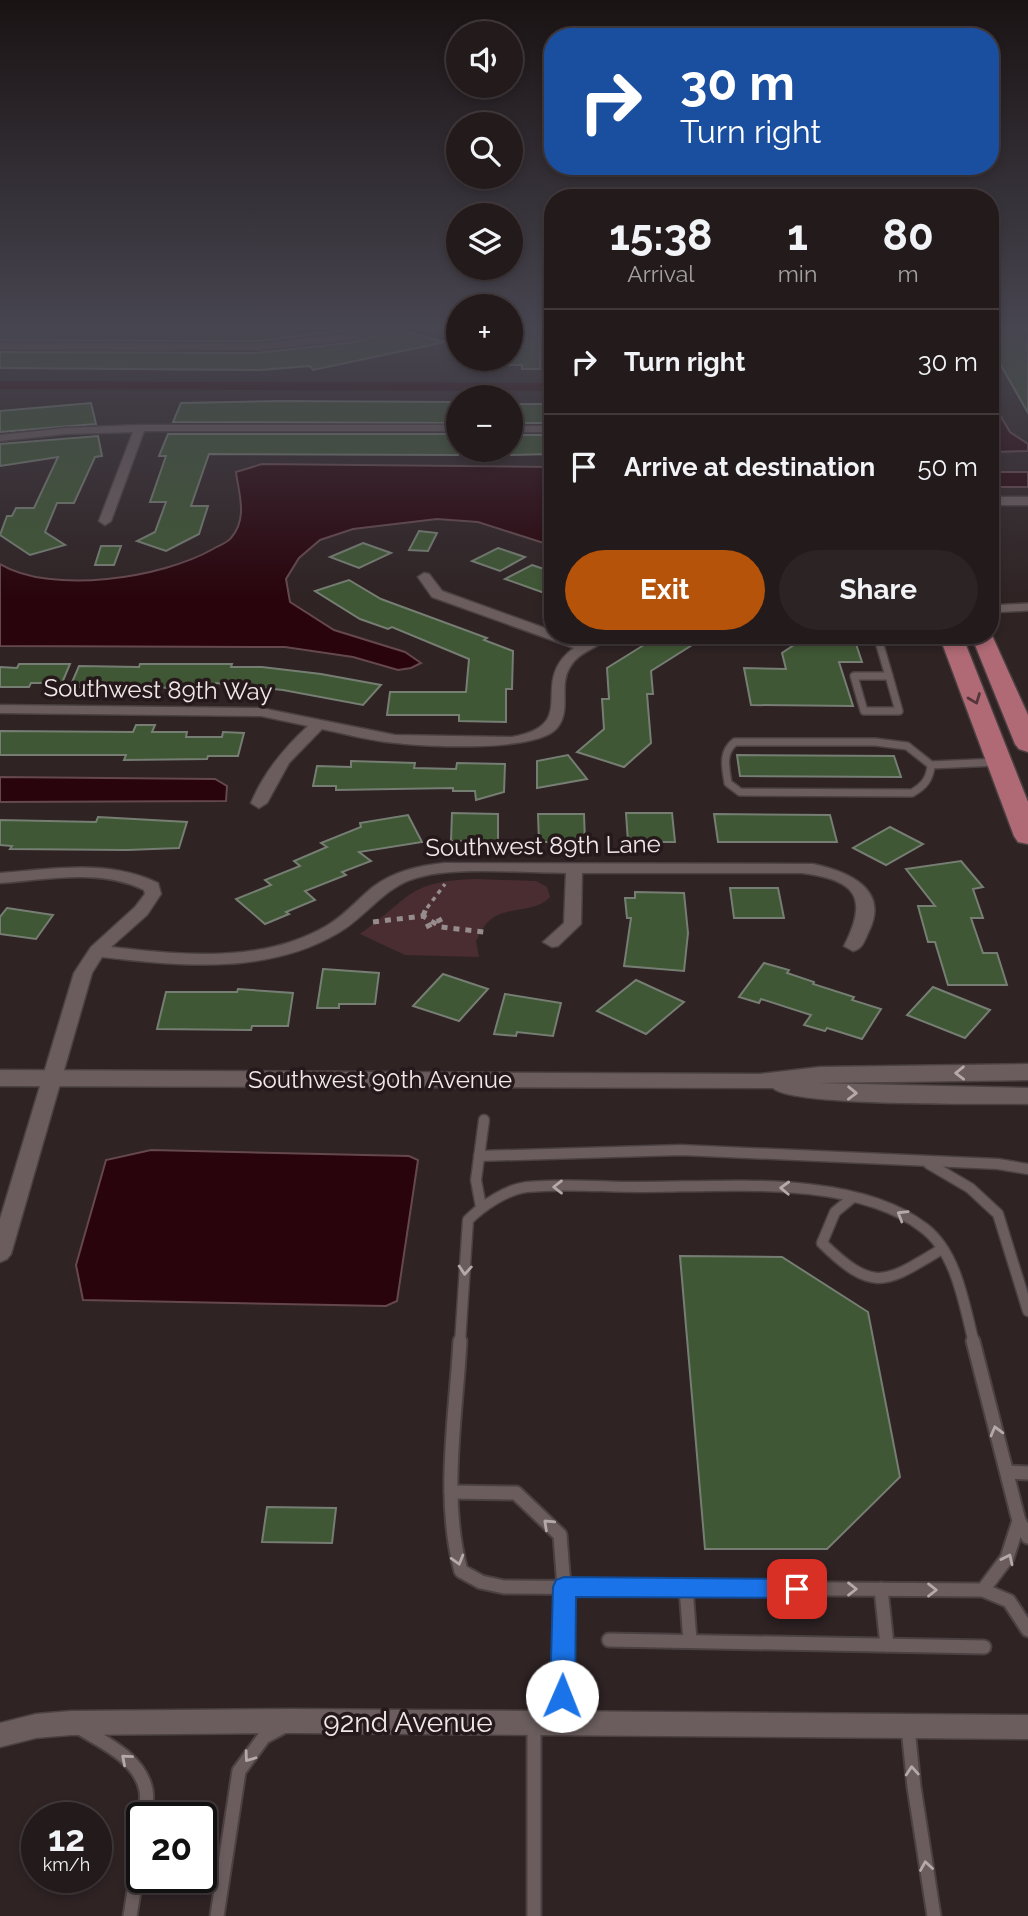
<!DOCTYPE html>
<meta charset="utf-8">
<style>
body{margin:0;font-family:Raleway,sans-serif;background:#2b2324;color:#f1f3f6;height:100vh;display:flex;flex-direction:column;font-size:26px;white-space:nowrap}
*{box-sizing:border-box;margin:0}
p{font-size:23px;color:#a3a1a3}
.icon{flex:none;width:38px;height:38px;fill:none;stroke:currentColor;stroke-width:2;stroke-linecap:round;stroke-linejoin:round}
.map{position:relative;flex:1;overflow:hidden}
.panel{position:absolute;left:544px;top:189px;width:455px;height:455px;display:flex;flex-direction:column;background:#231a1b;border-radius:28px;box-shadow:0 4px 10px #0003,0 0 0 2px #40383a}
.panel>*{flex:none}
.hud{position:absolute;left:544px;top:28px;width:455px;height:147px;border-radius:28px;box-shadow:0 4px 10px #0003,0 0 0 2px #40383a;background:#1a4fa0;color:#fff;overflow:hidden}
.fabs{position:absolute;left:446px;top:21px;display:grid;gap:14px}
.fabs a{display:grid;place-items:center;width:77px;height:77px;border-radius:50%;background:#231a1b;box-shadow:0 4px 10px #0003,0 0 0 2px #40383a;font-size:35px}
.speed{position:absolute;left:21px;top:1802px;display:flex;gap:14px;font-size:35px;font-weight:700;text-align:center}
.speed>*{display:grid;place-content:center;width:91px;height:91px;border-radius:50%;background:#231a1b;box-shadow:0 4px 10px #0003,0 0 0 2px #40383a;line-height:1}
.speed small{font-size:18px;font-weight:400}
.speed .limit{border:4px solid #111;border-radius:10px;background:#fff;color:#111}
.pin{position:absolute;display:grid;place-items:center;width:60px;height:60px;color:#fff;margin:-30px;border-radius:14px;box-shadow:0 4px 10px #0006}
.me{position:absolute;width:77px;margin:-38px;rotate:1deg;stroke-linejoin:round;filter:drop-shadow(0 0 5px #0008)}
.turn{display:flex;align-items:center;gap:24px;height:147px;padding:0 21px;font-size:32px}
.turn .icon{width:91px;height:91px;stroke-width:2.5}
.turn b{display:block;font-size:49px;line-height:60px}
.eta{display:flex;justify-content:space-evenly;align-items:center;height:119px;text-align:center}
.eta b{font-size:42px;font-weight:700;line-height:49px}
.primary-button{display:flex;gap:14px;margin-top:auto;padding:14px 21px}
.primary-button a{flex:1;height:80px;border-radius:42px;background:#b45309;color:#fff;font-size:28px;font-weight:700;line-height:80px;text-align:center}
.primary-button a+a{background:#2b2324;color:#f1f3f6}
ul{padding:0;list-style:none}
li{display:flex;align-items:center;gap:21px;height:105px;padding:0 21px;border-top:2px solid #40383a}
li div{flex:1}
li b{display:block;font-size:26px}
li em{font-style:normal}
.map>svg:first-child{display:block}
.green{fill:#4a2d31}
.water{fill:#29040c;stroke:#65484e;stroke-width:2}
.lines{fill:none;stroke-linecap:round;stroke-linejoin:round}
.canal{fill:#29040c;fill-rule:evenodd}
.building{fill:#3f5734;stroke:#767e73;stroke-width:2}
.service-far2-casing{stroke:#4b4142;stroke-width:10}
.service-far1-casing{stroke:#4b4142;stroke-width:13}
.service-casing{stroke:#4b4142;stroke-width:17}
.minor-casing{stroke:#4b4142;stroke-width:3}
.tertiary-casing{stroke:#4b4142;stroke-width:3}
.primary-casing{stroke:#4b4142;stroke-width:3}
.path-far1{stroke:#968c8d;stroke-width:3.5;stroke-dasharray:4.5 4.5;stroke-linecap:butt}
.path{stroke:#968c8d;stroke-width:5;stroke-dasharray:6 6;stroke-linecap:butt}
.service-far2{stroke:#6b5d5e;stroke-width:7}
.service-far1{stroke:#6b5d5e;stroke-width:10}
.service{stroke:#6b5d5e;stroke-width:13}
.minor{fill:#6b5d5e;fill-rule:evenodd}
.tertiary{fill:#6b5d5e;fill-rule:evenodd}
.primary{fill:#af6a75;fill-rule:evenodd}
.oneway{stroke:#55353a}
.oneway2{stroke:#b5a9aa}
.route{fill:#1a73e8;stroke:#114b97;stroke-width:2}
.labels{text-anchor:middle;stroke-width:7;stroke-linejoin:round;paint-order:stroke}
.street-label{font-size:24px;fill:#f1e8e9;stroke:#25191b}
.near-street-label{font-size:28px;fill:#f1e8e9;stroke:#25191b}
</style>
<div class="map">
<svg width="1028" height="1916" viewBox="0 0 1028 1916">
<rect width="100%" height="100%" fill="#2f2324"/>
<path class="green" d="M476,879L536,881L547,887L550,897C535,914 505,905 488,922C483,926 479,936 476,941L479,957L405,955L360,934C411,898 407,881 476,879Z"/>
<g class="water">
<path d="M990,398L1010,432L1028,444V451L991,452Z"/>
<path d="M262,464L553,467V546L478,522L437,519L353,529L320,540L299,558L286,579L290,602L334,630L405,652L421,663L411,668L398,670L353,657L285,647L0,646V564C52,595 162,578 213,549C218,546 227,543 231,538C248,518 239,495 236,472Z"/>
<rect x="991" y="472" width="37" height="15"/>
<path d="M0,777L215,779L227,786L226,801L0,802Z"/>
<path d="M151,1150L409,1156L418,1160L397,1301L386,1306L83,1300L76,1265L106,1160Z"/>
</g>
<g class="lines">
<path class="canal" d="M0,381L553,383V391L0,389Z"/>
</g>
<g class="building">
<path d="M0,328H367L257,341L0,340Z"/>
<path d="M511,328H539L540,369H522V365H490L496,359H511V349L534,344L528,338H511Z"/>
<path d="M990,328H1028V413L990,346Z"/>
<path d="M393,329L445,342L313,370L310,366L260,370L0,368V352L257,353L356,342Z"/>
<path d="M279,401L458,402V423L173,422L181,403Z"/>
<path d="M91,403L96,424L0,432V411Z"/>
<path d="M522,404H553V423H511V405Z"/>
<path d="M458,434V455L209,454L191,506H208L199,534L166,551L137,541L155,532L166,502H150L166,456H159L168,434Z"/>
<path d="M511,435H553V454L511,455Z"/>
<path d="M98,436L102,456L95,457L74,503H57L45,532L65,545L30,555L0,535L7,516H12L16,508H34L58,457L0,466V444Z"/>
<path d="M419,531L437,533L428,551L409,550Z"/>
<path d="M363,543L391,553L359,568L330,557Z"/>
<path d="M101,546H121L114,565H95Z"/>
<path d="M498,548L525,557L500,571L472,561Z"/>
<path d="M532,565L553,572V596L505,579Z"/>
<path d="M349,580L381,599L487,638L484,640L513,651L512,689H506V722L459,721V715H387L390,692H466L469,659L392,627L388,629L360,619L315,591Z"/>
<path d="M660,635H708L651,671L653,694H647L651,743L624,767L577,752L604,729L602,699H609L607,668Z"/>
<path d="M809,635H853L862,662H839L853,706L751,705L744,668L786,669L782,653Z"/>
<path d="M19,664H70L62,683H31L29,687H0V667L17,668Z"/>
<path d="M140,664H232L231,667H262L321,674L381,685L363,705L283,690L216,683L215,688L70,687L79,666L139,667Z"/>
<path d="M136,725H155L152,732H187L186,737H222L223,732L244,733L238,756H208L207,759L124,760L126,755H0V731L133,732Z"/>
<path d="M568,755L587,779L537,788V761Z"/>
<path d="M737,755L894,756L901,777L740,776Z"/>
<path d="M351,761L415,763L414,768L456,769L457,763L505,764L504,792L476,800L475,791H453V788L336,790V786H313L317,766L351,767Z"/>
<path d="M452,813L498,814V841H451Z"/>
<path d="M626,813H672L675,842H628Z"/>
<path d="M538,814H584L585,842H539Z"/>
<path d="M714,814L830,815L837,842H718Z"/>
<path d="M408,815L422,842L359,852L371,861L342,872L346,875L305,891L315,900L286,912L289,914L265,924L236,899L271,885L265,880L300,866L294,861L327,847L321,843L361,827L360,823Z"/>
<path d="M98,817L187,822L179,848L127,850L10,849L12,846L0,845V820L96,822Z"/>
<path d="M890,827L923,844L886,865L853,848Z"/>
<path d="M961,861L983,887L973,889L983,918H971L983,953H997L1007,985H948L935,942H928L918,906H935L906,869Z"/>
<path d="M730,888H778L784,918H734Z"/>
<path d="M635,892L684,893L688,933L684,971L624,966L631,918H627L625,898H635Z"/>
<path d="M7,908L53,915L36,939L0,934V917Z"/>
<path d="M764,963L789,970L787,973L814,982L813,984L854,997L852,1000L881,1009L862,1039L827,1028L825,1031L804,1025L811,1015L761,999L759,1003L739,997Z"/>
<path d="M323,969L379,973L375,1004H339V1008H317Z"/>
<path d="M443,974L488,989L459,1021L413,1006Z"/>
<path d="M636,980L684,1002L646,1034L597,1011Z"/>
<path d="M933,987L990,1010L965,1038L907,1015Z"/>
<path d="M238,989L293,993L288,1026H252L251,1030L157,1029L166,992H237Z"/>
<path d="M505,994L561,1003L553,1036L517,1032L516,1036L494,1034Z"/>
<path d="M680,1256L782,1257L868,1312L900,1477L827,1549H705Z"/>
<path d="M267,1507L336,1508L332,1543L262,1542Z"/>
</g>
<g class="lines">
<defs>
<g id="service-far2">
<path d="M990,609L1028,607"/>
<path d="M877,635L889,676"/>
<path d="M854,676H889L899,711H864Z"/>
<path d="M735,742H875L907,746L931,765C930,779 924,786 912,793L740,792L728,783C726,768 721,753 735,742Z"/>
<path d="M931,765L998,762"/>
</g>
<g id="service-far1">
<path d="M479,1156L681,1150L998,1164L1028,1169"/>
<path d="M929,1164L970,1188L998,1214L1028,1311"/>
<path d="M852,1198L835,1212L822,1243C875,1295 886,1282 942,1249"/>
<path d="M481,1207L476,1180L484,1120"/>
<path d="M460,1343L468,1220C482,1206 507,1189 527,1187C564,1183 603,1187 639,1187C724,1187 854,1174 924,1228C957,1253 964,1305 974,1343"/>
</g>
<g id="service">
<path d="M460,1341C456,1416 441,1498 461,1571L481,1582L504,1587L983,1590L1009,1601L1028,1630"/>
<path d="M973,1341L1019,1521L1028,1537"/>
<path d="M1007,1472L1028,1473"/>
<path d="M451,1492L516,1493L560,1535L564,1587L562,1722"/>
<path d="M686,1588L690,1641"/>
<path d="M881,1589L887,1645"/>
<path d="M983,1590L1007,1558L1019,1521"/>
<path d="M609,1640L984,1647"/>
<path d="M534,1725V1916"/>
<path d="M908,1728L914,1787L934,1916"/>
<path d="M83,1730C107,1744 140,1760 146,1790C148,1799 145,1809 145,1818"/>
<path d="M130,1916L142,1842"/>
<path d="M217,1916L239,1771L264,1737L281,1728"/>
</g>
<g id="minor">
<path d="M376,328H391L356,339L257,350L0,349V343L257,344L356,333Z"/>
<path d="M432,328L458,330V336L434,330Z"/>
<path d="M511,341L527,340L532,343L511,347Z"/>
<path d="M140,425H458V431H144L111,521L105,525L99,521L133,432L65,434L0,441V435L65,428Z"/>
<rect x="511" y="426" width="42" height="6"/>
<rect x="990" y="497" width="38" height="8"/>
<path d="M424,573L429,574L442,591L553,631V635H565L583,642L595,635H612C599,648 579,651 570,667C558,686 572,710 557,728C537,752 428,747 396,743C371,741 346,734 322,729L289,763L267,803L259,808L251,803C264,772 284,748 308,726L261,716L0,713V705L261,708L395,735L512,737C583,724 526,683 574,648L432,597L418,577Z"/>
<path d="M444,863L813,864C846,871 890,888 869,931C865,939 863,949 853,951L844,946C869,897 856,880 802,873H582L581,924L558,946L552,947L543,942L564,923L566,873C524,873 453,866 416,878C384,887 366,917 338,933C267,975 180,966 102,957L92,973L11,1254L7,1259L0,1262V1219L74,973L91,947L135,907L145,894L144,890C100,868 47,880 0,883V873C54,869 108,859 158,883L161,894L147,915L111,947C182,955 263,964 328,925C345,915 358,899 373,887C394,871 418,866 444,863Z"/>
<path d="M294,1709L1028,1715V1739L294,1733L71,1735L36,1738L0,1747V1723L36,1714L71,1711Z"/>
</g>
<path id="tertiary" d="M1028,1064V1080L817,1083L1028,1088V1104C990,1103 791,1107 773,1088L0,1086V1070L760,1074L820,1067Z"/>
<g id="primary">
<path d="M990,631L1028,715V752L1019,749L1015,744L971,635H990Z"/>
<path d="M939,635H962L1028,802V844L1018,842L1014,836Z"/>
</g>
</defs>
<use href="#service-far2" class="service-far2-casing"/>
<use href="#service-far1" class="service-far1-casing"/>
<use href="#service" class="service-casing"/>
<use href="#minor" class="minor-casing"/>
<use href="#tertiary" class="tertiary-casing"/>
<use href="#primary" class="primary-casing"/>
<path class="path-far1" d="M427,908L445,884"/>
<g class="path">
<path d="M423,916L427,906"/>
<path d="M373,922L423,916L441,927L484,932"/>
<path d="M426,927L442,919"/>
</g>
<use href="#service-far2" class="service-far2"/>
<use href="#service-far1" class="service-far1"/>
<use href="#service" class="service"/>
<use href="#minor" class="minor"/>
<use href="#tertiary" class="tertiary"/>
<use href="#primary" class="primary"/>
</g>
<defs><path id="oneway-chevron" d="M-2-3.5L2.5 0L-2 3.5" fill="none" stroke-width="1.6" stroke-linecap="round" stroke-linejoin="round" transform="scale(1.75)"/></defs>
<use class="oneway" href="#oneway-chevron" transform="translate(975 699) rotate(69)"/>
<g class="oneway2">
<use href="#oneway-chevron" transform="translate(960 1073) rotate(179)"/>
<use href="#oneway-chevron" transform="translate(852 1093) rotate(1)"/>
<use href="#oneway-chevron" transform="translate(558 1187) rotate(-180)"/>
<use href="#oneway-chevron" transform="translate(785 1188) rotate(-178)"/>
<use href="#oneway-chevron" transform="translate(902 1215) rotate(-149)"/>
<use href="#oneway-chevron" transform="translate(465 1270) rotate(94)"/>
<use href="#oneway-chevron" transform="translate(996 1431) rotate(-105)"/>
<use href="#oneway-chevron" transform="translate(548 1524) rotate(-137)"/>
<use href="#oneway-chevron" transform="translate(1008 1559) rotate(-65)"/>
<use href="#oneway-chevron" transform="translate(458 1560) rotate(74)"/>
<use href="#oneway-chevron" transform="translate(852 1589)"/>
<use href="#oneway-chevron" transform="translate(932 1590)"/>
<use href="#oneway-chevron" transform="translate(249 1757) rotate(126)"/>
<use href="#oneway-chevron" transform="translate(126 1759) rotate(-139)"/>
<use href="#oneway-chevron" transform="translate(912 1771) rotate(-94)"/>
<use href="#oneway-chevron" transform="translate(926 1866) rotate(-99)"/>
</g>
<linearGradient id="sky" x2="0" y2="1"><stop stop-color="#1a1314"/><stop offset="0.55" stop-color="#474550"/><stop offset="1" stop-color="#474550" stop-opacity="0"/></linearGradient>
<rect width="1028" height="596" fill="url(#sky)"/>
<path class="route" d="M564,1577L797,1579L805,1582L809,1589L805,1596L797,1598L576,1597L575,1696L571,1704L562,1707L554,1704L550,1696L553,1587L556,1580Z"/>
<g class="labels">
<g class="street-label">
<text transform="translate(158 690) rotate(1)" y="8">Southwest 89th Way</text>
<text transform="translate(543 846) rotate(-1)" y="8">Southwest 89th Lane</text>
<text x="380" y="1088">Southwest 90th Avenue</text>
</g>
<g class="near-street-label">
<text x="408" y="1732">92nd Avenue</text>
</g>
</g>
</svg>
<div class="fabs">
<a><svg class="icon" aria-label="sound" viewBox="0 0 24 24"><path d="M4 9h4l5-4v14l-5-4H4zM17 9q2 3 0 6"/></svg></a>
<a><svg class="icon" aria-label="search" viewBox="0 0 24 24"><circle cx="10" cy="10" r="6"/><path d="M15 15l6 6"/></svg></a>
<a><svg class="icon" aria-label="layers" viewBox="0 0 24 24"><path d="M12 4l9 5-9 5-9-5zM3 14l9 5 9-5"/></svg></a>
<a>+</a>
<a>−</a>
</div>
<div class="speed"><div>12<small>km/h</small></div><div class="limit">20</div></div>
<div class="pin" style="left:797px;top:1589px;background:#d93025"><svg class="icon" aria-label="arrive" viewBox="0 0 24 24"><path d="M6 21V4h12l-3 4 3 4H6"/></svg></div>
<svg class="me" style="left:562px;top:1696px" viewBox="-20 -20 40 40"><circle r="19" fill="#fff"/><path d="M0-13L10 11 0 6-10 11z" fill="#1a73e8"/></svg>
<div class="hud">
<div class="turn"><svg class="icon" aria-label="right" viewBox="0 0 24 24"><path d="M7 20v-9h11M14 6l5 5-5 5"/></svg><div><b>30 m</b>Turn right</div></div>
</div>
<section class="panel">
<div class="eta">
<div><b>15:38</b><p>Arrival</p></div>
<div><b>1</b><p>min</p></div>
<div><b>80</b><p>m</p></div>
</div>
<ul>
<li><svg class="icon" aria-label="right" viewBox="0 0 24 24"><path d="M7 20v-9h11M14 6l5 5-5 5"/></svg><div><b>Turn right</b></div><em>30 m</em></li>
<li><svg class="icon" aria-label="arrive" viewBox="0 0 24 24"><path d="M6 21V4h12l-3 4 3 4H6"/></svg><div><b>Arrive at destination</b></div><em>50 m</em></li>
</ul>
<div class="primary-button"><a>Exit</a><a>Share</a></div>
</section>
</div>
